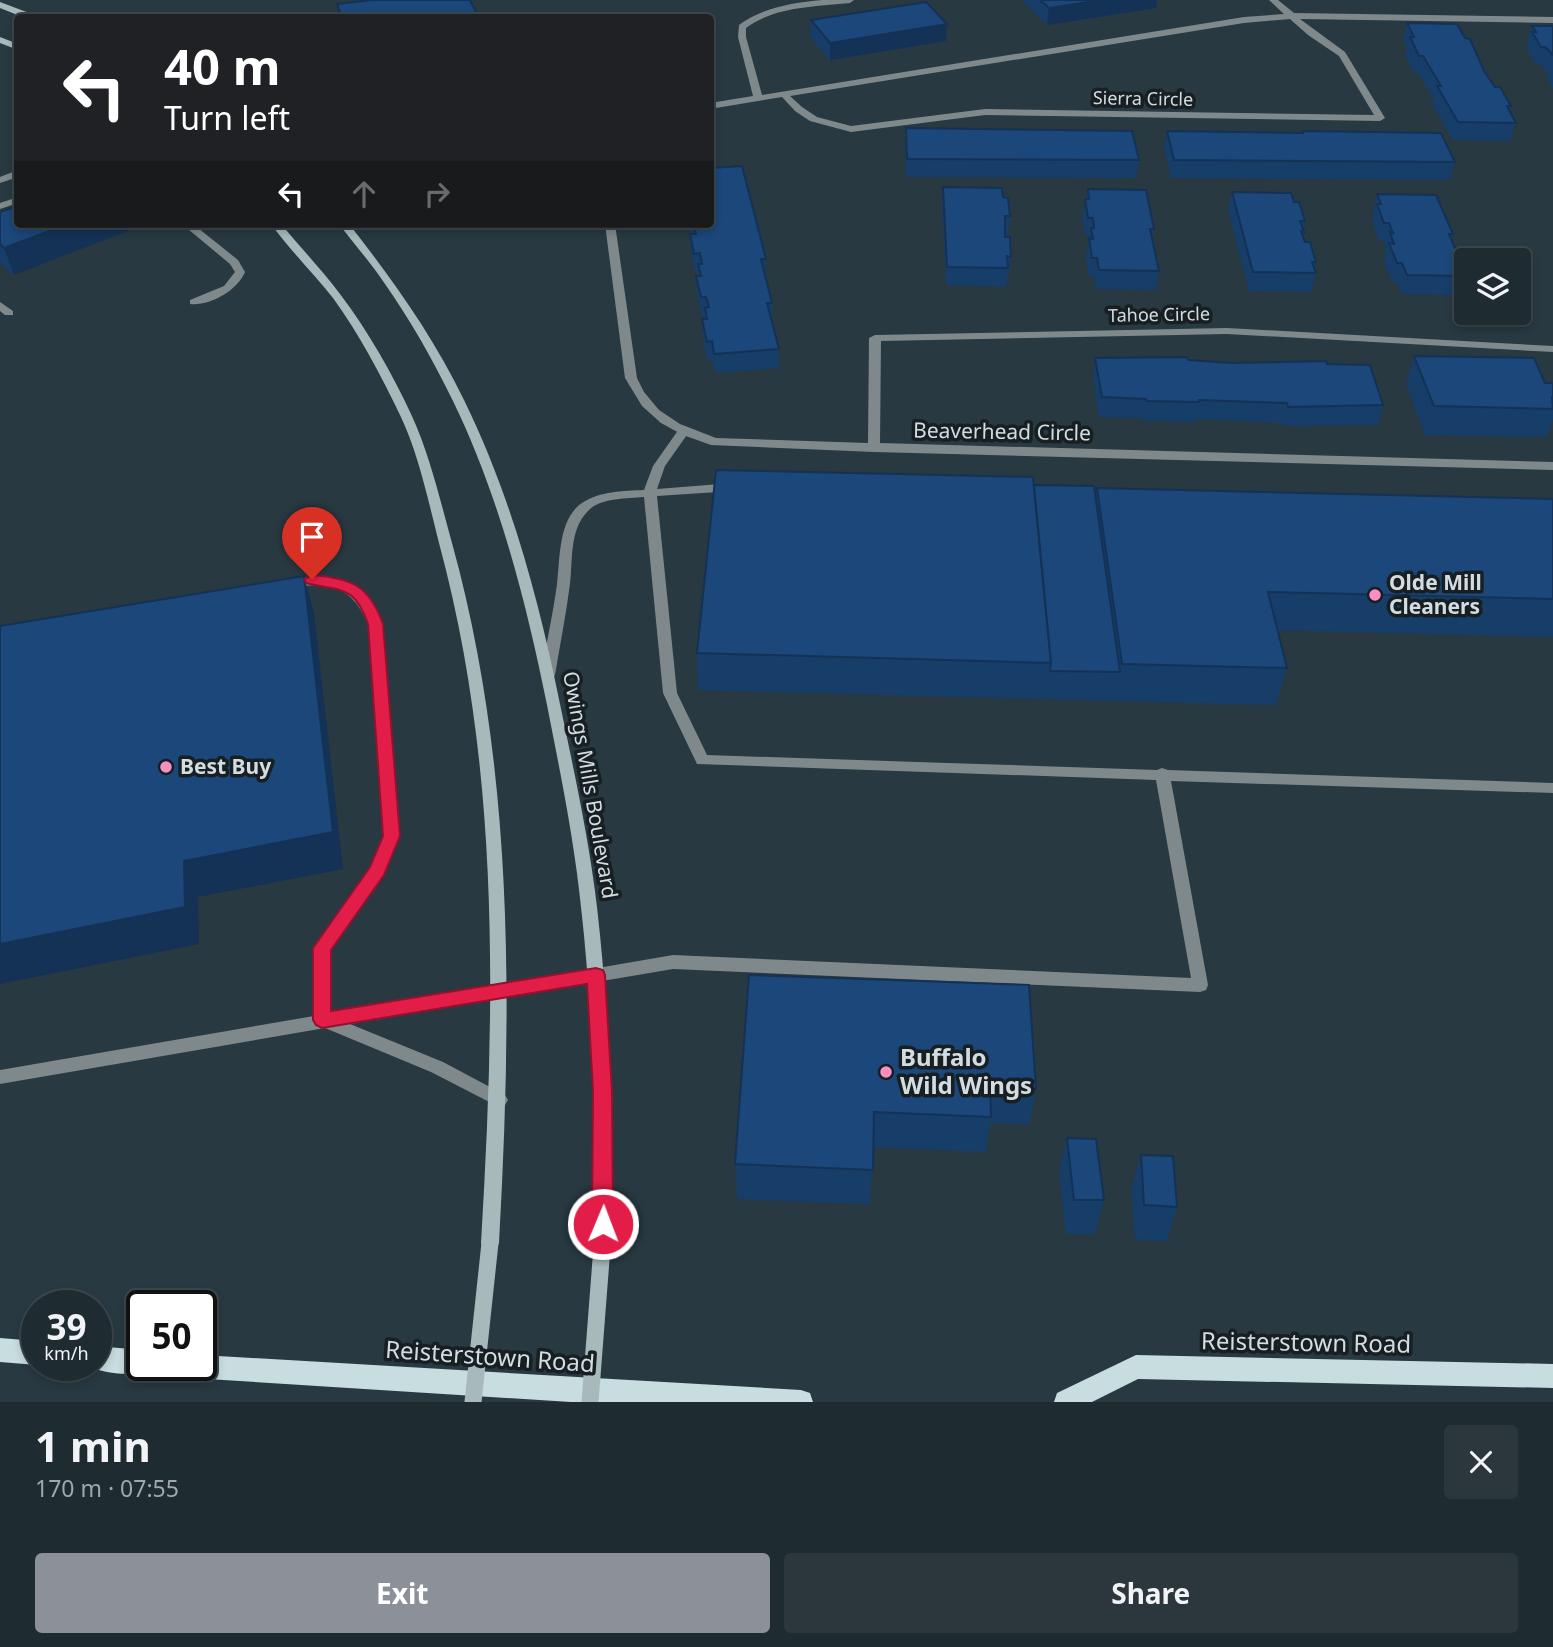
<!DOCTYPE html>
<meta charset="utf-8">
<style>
body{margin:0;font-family:"Noto Sans",sans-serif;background:#2b373d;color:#f1f3f6;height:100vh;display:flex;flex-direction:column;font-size:26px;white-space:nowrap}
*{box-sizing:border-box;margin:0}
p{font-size:23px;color:#a1a7ab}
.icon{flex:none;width:38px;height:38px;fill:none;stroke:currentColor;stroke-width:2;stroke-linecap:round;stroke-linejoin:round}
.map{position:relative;height:1402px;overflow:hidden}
.details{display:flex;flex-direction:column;background:#1e2b31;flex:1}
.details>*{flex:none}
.top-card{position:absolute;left:14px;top:14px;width:700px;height:214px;border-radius:7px;box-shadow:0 4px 10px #0003,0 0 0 2px #3c474d;background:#202124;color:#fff;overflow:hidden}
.controls{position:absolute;left:1454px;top:248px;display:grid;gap:14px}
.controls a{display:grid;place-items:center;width:77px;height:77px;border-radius:7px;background:#1e2b31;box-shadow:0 4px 10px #0003,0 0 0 2px #3c474d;font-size:35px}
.speed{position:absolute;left:21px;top:1290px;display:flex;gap:14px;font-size:35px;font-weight:700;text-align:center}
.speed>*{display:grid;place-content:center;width:91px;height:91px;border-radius:50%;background:#1e2b31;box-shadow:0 4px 10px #0003,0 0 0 2px #3c474d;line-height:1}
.speed small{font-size:18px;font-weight:400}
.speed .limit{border:4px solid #111;border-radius:10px;background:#fff;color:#111}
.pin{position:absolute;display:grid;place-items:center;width:60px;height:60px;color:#fff;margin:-72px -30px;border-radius:50% 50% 50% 0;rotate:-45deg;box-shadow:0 0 7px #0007}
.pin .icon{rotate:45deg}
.me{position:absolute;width:77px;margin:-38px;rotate:1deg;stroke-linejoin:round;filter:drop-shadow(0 0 5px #0008)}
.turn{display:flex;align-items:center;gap:24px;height:147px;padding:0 35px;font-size:32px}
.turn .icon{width:91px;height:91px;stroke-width:2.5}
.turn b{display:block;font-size:49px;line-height:60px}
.lanes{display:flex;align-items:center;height:66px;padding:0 35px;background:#0003;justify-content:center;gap:35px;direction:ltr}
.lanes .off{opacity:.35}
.round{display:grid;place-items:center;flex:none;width:74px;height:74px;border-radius:7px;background:#2b373d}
.head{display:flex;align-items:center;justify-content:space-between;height:119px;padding:0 35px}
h1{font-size:42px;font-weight:700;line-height:52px}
.button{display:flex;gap:14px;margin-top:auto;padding:14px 35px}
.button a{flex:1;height:80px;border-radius:7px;background:#8c9099;color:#fff;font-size:28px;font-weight:700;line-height:80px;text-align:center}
.button a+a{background:#2b373d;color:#f1f3f6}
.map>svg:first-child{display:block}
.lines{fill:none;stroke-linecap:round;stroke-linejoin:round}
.service{fill:#7f898b;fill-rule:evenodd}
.minor{fill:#7f898b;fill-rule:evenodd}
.secondary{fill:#a8b9bb;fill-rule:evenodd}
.primary{fill:#c8dddf;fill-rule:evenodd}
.secondary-bridge{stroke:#a8b9bb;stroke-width:17}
.wall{fill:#173d69}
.shaded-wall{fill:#133255}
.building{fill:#1b477a;stroke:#133255;stroke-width:2}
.route{fill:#e11d48;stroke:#92132f;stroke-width:2}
.poi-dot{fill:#fc8fc2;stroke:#171f23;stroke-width:2.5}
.labels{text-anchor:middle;stroke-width:7;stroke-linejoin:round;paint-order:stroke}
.far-street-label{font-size:18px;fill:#d2dce1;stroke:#171f23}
.street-label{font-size:21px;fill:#d2dce1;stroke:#171f23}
.poi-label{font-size:21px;font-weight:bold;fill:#d2dce1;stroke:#171f23;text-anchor:start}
.near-poi-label{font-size:24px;font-weight:bold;fill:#d2dce1;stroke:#171f23;text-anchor:start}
.near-street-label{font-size:24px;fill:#d2dce1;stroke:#171f23}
</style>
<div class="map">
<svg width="1553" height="1402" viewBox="0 0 1553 1402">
<rect width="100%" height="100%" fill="#283941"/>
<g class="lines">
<g class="service">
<path d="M18,170V177L0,183V177Z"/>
<path d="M18,197V203L0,209V203Z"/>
<path d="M182,224H193L238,260L245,272C237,291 210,306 190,304V300L224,286L235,272L230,264Z"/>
<path d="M0,302L13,311V315H5L0,311Z"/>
<path d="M683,428L689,432L665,466L657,489L733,483L739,487L733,491L657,496L677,693L707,755L1157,770L1162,768L1168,770L1553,783V793L1171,781L1208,985L1206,990L1200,992L673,969L350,1024L443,1062L505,1095L508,1100L505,1105L499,1107L431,1072L325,1028L0,1084V1070L314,1016V948L371,868L383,836L368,624C354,592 337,582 302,586C293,587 288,590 281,584L283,581C331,569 362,578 382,624L399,836L383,874L330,949V1014L673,955L1191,978L1156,780L697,764L663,693L644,497C627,499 601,497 588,511C569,530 573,560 570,584C566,614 560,645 555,675L553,678H543L541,675C546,645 553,614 557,584C560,560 558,519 582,503C600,491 623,491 644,490L653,466L679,429Z"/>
</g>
<g class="minor">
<path d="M822,0H854L850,3C814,7 776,6 746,28V37L762,95L1244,17L1284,14L1269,0H1278L1294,13L1553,17V23L1300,19L1345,52L1385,118L1380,121L985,115L851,132L810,121L795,111L782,97L710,109V103L753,96L738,37L739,25C764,7 792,3 822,0ZM1290,19L1308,35L1339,56L1374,115L985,109L851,126L817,117L802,107L790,96L1244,23Z"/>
<path d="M605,224H615L637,378L644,392L659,410L680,424L716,438L868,443L869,338L875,335L1227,328L1553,346V352L1227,334L881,341L880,443L1553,462V470L874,452L711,445L683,435L661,423L642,406L625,378Z"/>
</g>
<g class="secondary">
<path d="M0,2L37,16L38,18H25L0,8Z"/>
<path d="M0,37L18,44V50L0,43Z"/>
<path d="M271,224H281C301,248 322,270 340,294C368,331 392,373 411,414C430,455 440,500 452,543C515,771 512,1008 499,1243L496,1249L490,1251L484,1249L481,1243C495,1008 501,772 439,543C428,500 419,455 400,415C381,375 359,334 333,298C313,273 290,250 271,224Z"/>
<path d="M339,224H349C393,280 433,336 464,400C511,496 539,600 560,704C574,771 589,839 597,907C610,1019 612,1133 611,1247L608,1253L602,1255L596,1253L593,1247C595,1134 594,1020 581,907C574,839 560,771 547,705C526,601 499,496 453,401C433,360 411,321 385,284C371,263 354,244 339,224Z"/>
</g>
<g class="primary">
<path d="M0,1338L37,1341V1365L0,1362Z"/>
<path d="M96,1346L142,1350V1365H153L150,1370C135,1377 101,1374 87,1365H96Z"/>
<path d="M201,1355L801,1390L810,1393L813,1402H571L175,1377L166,1373L163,1365H201Z"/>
<path d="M1136,1355L1553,1364V1388L1138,1379L1092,1402H1054L1057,1393Z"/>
</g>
<g class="secondary-bridge">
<path d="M473,1402L490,1243"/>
<path d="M590,1402L602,1247"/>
</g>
</g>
<g class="wall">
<path d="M1024,0H1157L1156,8L1047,25L1024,3Z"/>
<path d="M811,20L946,41L830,60L810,37Z"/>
<path d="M1407,23L1484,71L1511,106L1509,112L1516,123L1510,141L1453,140L1432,104L1434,99L1418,73H1414L1405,55L1407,49L1403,40Z"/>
<path d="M1532,26H1553V89L1547,79L1549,74L1547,72L1540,64H1536L1527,49L1528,45L1527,43Z"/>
<path d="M906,128L1139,160L1136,178L906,177L905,146Z"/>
<path d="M1167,131L1302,133L1303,131L1455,162L1449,180L1171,178L1164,149Z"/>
<path d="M943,187L1003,197L1010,216L1008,235H1005L1011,257L1009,275H1008L1006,287L946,285L942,205Z"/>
<path d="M1088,189L1154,229L1152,240L1159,271L1156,290L1096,289L1094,277H1089L1086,257L1089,238H1090V236H1085L1082,218Z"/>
<path d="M1232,192L1294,202L1305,221L1303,235L1305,242L1316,262L1314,269L1316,273L1311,292L1249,291L1228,210Z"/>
<path d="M1377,194L1453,234L1451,239L1466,274V279L1462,295L1402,294L1397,282H1392L1384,262L1386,255L1384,251L1386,246L1384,241H1379L1372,222L1374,215L1373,212Z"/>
<path d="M0,212L14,275L0,263Z"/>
<path d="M689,224H710L766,259L765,278L772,303V320L779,349V368L715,373L712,360L707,361L703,338L702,319H705V316H702L697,295L696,276H699V272H695L691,253L690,234H694V232H691Z"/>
<path d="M1414,356L1545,383H1553V420L1547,437L1425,435L1406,384Z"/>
<path d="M1095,358L1327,364L1383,405L1378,425L1283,426L1282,423L1196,419L1195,422L1143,421V418L1099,417L1093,377Z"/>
<path d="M1034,485L1096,497L1097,488L1553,499V637L1277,630L1287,668L1276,705L698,690L697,653Z"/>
<path d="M749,975L1036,1089L1029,1124L990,1123L986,1152L873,1147L870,1204L737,1199L735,1164Z"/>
<path d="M1067,1138L1104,1200L1095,1234H1066L1059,1172Z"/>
<path d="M1141,1155L1177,1207L1167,1241L1135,1239L1131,1189Z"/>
</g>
<g class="shaded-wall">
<path d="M1101,0H1157L1156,8L1047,25L1049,8Z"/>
<path d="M947,24L946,41L830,60V43Z"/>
<path d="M68,224H146L14,275L4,248Z"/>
<path d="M304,576L314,613L343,869L198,897L199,944L0,984V944L184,861Z"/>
</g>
<g class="building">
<path d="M371,0H470L479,18H342L337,4Z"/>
<path d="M1040,0H1101L1049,8Z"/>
<path d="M926,2L947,24L830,43L811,20Z"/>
<path d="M1407,23L1457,24L1465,38L1470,39L1484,71L1495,87H1500L1511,106H1507L1516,123L1458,122L1437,86H1441L1423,56H1419L1410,37H1414Z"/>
<path d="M1532,26H1553V55L1545,47H1541L1532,32H1536Z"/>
<path d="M906,128L1132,131L1139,160L907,159Z"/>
<path d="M1167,131L1303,133V131L1441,133L1455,162L1174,160Z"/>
<path d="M742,166L766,259H761L772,303H767L779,349L714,354L712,341L707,342L702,319H707L705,308L709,307L706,297H701L696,276H701L698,264H702L700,253L694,254L690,234H696L694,224H710V168Z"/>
<path d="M943,187L1002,188L1003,197L1008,198L1010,216H1005V237H1010L1011,257L1007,256L1008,268L947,267Z"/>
<path d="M1088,189L1146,190L1154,229H1150L1159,271L1099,270L1097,258H1092L1089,238L1093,239L1091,228H1094L1093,218H1088L1085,199H1089Z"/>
<path d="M1232,192L1291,193L1294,202H1299L1305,221H1300L1304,232L1301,231L1305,242H1310L1316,262H1312L1316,273L1253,272Z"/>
<path d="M1377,194L1436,195L1453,234H1449L1466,274V276L1407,275L1402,263H1397L1389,243L1394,244L1390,232L1393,233L1389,223H1384L1377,204H1381Z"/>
<path d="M18,206V224H68L4,248L0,244V212Z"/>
<path d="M1414,356L1534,358L1545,383H1553V397H1552L1553,409L1434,406Z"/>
<path d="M1187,357L1188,360L1232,363L1326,361L1327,364L1370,365L1383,405L1288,407L1287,403L1199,400V402L1146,401V399L1102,397L1095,358Z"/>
<path d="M716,470L1033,477L1051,663L697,653Z"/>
<path d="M1034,485L1094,486L1120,672L1050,671L1051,663Z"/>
<path d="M1097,488L1553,499V599L1268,592L1287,668L1122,664Z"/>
<path d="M304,576L333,832L184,861L185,907L0,944V626Z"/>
<path d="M749,975L1029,985L1036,1089L990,1088L991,1117L874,1112L873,1170L735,1164Z"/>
<path d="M1067,1138L1096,1139L1104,1200H1074Z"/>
<path d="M1141,1155L1173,1156L1177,1207L1144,1205Z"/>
</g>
<path class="route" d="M312,575C351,578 369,585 383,624L400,836L384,875L331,950V1011L596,968L603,970L605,975L612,1091L613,1224L610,1231L603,1234L595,1231L592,1224L593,1091L587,984L322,1028L316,1025L313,1020V948L370,867L383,836L368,624C354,584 341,592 306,583L304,579Z"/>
<g class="poi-dot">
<circle cx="1375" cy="595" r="7"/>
<circle cx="166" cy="767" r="7"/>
<circle cx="886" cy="1072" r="7"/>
</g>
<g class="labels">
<g class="far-street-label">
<text transform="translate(1143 99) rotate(1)" y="6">Sierra Circle</text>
<text transform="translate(1159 315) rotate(-1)" y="6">Tahoe Circle</text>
</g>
<g class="street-label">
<text transform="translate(1002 432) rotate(1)" y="7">Beaverhead Circle</text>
<text transform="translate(590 785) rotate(80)" y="7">Owings Mills Boulevard</text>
</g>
<g class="poi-label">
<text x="1389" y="590">Olde Mill<tspan x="1389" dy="24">Cleaners</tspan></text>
<text x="180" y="774">Best Buy</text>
</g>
<g class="near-poi-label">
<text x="900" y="1066">Buffalo<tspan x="900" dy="28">Wild Wings</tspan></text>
</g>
<g class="near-street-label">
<text transform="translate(1306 1343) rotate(1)" y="8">Reisterstown Road</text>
<text transform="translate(490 1357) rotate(4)" y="8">Reisterstown Road</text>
</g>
</g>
</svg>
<div class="controls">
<a><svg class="icon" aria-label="layers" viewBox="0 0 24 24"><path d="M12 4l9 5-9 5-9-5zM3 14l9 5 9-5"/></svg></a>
</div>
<div class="speed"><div>39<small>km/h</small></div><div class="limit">50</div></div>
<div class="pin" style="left:312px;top:579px;background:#d93025"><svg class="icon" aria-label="arrive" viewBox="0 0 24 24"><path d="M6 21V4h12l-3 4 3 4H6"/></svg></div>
<svg class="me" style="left:603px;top:1224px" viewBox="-20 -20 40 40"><circle r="17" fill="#e11d48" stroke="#fff" stroke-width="3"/><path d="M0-11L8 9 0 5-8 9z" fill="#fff"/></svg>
<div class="top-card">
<div class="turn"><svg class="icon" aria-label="left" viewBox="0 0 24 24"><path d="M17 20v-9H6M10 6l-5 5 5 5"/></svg><div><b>40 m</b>Turn left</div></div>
<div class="lanes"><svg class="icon" aria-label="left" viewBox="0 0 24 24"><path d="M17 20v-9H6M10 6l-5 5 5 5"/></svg><svg class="icon off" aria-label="ahead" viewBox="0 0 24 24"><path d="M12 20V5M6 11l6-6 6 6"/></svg><svg class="icon off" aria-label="right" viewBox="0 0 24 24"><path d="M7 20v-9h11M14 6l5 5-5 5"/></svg></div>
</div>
</div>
<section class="details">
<div class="head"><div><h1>1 min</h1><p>170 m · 07:55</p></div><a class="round"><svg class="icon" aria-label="close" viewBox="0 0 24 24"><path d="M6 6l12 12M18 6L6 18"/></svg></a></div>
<div class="button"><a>Exit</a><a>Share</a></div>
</section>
